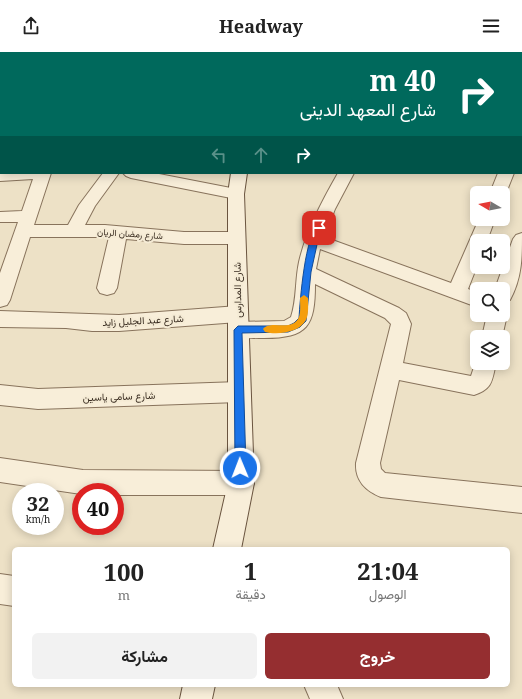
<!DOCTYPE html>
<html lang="ar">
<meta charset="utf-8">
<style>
body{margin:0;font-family:"Noto Serif",Vazirmatn,serif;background:#f2f2f2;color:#222;direction:rtl;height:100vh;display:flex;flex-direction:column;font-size:15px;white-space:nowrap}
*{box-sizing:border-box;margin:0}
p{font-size:13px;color:#767676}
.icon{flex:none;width:22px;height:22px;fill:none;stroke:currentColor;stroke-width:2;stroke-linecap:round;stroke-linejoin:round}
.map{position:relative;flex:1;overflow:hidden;direction:ltr}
.drawer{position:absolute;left:12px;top:495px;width:498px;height:140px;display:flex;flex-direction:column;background:#fff;border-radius:6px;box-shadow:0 2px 10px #0003;direction:rtl}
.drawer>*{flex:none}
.guide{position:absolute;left:0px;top:0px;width:522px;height:122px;box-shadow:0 2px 10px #0003;direction:rtl;background:#00695c;color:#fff;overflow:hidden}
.needle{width:26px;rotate:280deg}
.buttons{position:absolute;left:470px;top:134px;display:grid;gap:8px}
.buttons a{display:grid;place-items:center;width:40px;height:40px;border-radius:6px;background:#fff;box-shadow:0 2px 10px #0003;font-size:20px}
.speed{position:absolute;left:12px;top:431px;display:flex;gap:8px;font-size:20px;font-weight:700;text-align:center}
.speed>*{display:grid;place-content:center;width:52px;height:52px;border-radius:50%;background:#fff;box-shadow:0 2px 10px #0003;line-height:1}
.speed small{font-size:10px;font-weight:400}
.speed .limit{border:6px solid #d22;background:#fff;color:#111}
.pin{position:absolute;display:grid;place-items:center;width:34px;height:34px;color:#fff;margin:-17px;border-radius:8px;box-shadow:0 2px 6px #0006}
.me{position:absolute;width:44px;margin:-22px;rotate:359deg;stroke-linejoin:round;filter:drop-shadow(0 0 3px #0008)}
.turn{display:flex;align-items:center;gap:14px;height:84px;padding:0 20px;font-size:18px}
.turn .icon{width:52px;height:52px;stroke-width:2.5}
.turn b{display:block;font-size:28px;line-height:34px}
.lanes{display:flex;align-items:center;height:38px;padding:0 20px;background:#0003;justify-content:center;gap:20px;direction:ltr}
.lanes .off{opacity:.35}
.eta{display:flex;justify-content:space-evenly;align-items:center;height:68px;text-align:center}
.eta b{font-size:24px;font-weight:700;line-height:28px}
.cta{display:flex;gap:8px;margin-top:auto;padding:8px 20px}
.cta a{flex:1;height:46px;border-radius:6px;background:#952e30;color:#fff;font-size:16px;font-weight:700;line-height:46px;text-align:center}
.cta a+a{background:#f2f2f2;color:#222}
header{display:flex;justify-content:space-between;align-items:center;height:52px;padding:0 20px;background:#fff;font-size:18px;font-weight:700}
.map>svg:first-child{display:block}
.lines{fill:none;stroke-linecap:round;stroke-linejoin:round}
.street-casing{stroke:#88735c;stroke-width:2}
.secondary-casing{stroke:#6a543f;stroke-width:2}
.street{fill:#f8eed9;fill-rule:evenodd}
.secondary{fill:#f8eed9;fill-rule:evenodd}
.route{fill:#1a73e8;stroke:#114b97}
.slow{fill:#f59e0b}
.labels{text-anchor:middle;stroke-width:4;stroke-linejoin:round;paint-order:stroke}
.far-street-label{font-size:9px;fill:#382b1f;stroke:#f5ebd5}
.street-label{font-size:10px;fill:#382b1f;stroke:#f5ebd5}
</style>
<header><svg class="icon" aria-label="menu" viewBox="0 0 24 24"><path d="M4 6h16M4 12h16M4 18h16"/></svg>Headway<svg class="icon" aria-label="share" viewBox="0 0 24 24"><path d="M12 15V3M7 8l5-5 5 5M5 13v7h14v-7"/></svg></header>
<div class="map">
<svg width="522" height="647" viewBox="0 0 522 647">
<rect width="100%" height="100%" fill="#ede1c6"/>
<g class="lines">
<defs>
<g id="street">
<path d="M32,0H44L31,1Z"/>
<path d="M83,0H95L82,1Z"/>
<path d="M152,0H165L166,1H153Z"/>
<rect x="204" y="0" width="12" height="1"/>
<path d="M323,0H335L336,1H324Z"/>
<path d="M374,0H398L399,1H373Z"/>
<rect x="521" y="29" width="1" height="8"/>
<rect x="0" y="86" width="1" height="8"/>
<rect x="521" y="105" width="1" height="9"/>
<path d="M0,119L1,121H51L34,173H68L79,153L103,121H119L95,154L85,173H105L184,180H236L242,182L245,186L242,190L236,192H184L126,187L117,236L114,241L107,243L100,241L97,236L109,185H30L10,248L7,253L0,255V221L18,170H0V160L22,159L33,127L0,129Z"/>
<path d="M123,121H154L236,137L242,139L244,142L242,145L236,147L131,126L126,124Z"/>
<path d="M338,121H354L335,157L324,185L451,231L479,167H495L487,189H477V214L468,237L477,240V255L320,197L316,217L399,256L406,261L411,272L403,311L471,324L477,306V311H496C492,328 493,337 474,343L399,328L380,411L381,417L385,421L522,435V461L381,445C366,439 355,429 356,411L391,272L385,266L315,232C315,274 308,286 264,286C253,286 242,287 231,284L228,278L231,272L238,270L284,269L291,265C297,247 295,228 299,210C306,179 322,149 338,121Z"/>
<path d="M498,121H514L506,141L503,145V141H490Z"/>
<path d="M522,181C522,206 522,226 510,248L503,250V237H495L513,187L516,183Z"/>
<path d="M238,254L245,257L248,262L245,267L238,270L119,279H92L66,276L0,275V259L119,263Z"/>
<path d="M503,257L507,263L502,285H482L487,263H503Z"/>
<path d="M239,330L247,333L250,340L247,347L239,350L38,357L0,353V333L38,337Z"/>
<path d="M0,406L83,418L241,419L250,422L254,431L250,440L241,443H115V440H81V442L0,430Z"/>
<path d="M0,522L14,524V554L0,552Z"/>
<path d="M304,633H337L343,647H310Z"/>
</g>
<g id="secondary">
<rect x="0" y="31" width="1" height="8"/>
<path d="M231,121H247L244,142L254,431L241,497H213L228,431V142Z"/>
<path d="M183,633H215L212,647H180Z"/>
</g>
</defs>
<use href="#street" class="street-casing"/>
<use href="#secondary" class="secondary-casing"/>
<use href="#street" class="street"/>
<use href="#secondary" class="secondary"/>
</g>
<path class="route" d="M319,174L323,176L318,188L311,220L306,269L300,275L288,280L242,281L246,416L244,420L240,421L237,420L235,416L234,278L238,274H288L294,271L299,266C300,250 305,180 319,174Z"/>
<path class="slow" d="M304,243L308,246C308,252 309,262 306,268C299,281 277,283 265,280L263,277C271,267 292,281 299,265C301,260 300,251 300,246Z"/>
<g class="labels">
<g class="far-street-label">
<text transform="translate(130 182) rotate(4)" y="3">شارع رمضان الريان</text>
</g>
<g class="street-label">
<text transform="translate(237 238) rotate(-91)" y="4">شارع المدارس</text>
<text transform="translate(143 268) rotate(-3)" y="4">شارع عبد الجليل زايد</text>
<text transform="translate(119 344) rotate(-2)" y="4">شارع سامى ياسين</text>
</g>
</g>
</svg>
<div class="buttons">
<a><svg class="needle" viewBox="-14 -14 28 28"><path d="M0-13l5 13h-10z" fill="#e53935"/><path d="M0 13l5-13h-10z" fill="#767676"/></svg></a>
<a><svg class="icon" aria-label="sound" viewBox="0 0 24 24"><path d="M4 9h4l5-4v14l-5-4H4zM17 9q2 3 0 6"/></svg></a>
<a><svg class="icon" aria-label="search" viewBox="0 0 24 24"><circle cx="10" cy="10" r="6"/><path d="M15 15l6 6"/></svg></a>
<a><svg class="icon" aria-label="layers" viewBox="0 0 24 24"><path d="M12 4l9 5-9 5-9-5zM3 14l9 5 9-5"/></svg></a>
</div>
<div class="speed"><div>32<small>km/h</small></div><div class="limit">40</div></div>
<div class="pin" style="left:319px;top:176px;background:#d93025"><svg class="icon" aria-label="arrive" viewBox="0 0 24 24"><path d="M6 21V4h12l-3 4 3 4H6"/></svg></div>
<svg class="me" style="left:240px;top:416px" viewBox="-20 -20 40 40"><circle r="17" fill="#1a73e8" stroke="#fff" stroke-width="3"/><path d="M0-11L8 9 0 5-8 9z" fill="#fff"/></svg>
<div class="guide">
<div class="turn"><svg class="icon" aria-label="right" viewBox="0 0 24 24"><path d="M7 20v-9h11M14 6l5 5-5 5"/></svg><div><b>40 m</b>شارع المعهد الدينى</div></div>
<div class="lanes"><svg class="icon off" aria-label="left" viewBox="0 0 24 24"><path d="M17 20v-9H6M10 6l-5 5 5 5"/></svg><svg class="icon off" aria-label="ahead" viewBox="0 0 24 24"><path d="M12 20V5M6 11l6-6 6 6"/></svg><svg class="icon" aria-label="right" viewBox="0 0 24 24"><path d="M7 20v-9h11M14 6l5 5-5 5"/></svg></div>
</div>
<section class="drawer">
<div class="eta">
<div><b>21:04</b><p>الوصول</p></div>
<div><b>1</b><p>دقيقة</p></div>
<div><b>100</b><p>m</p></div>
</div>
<div class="cta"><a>خروج</a><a>مشاركة</a></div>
</section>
</div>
